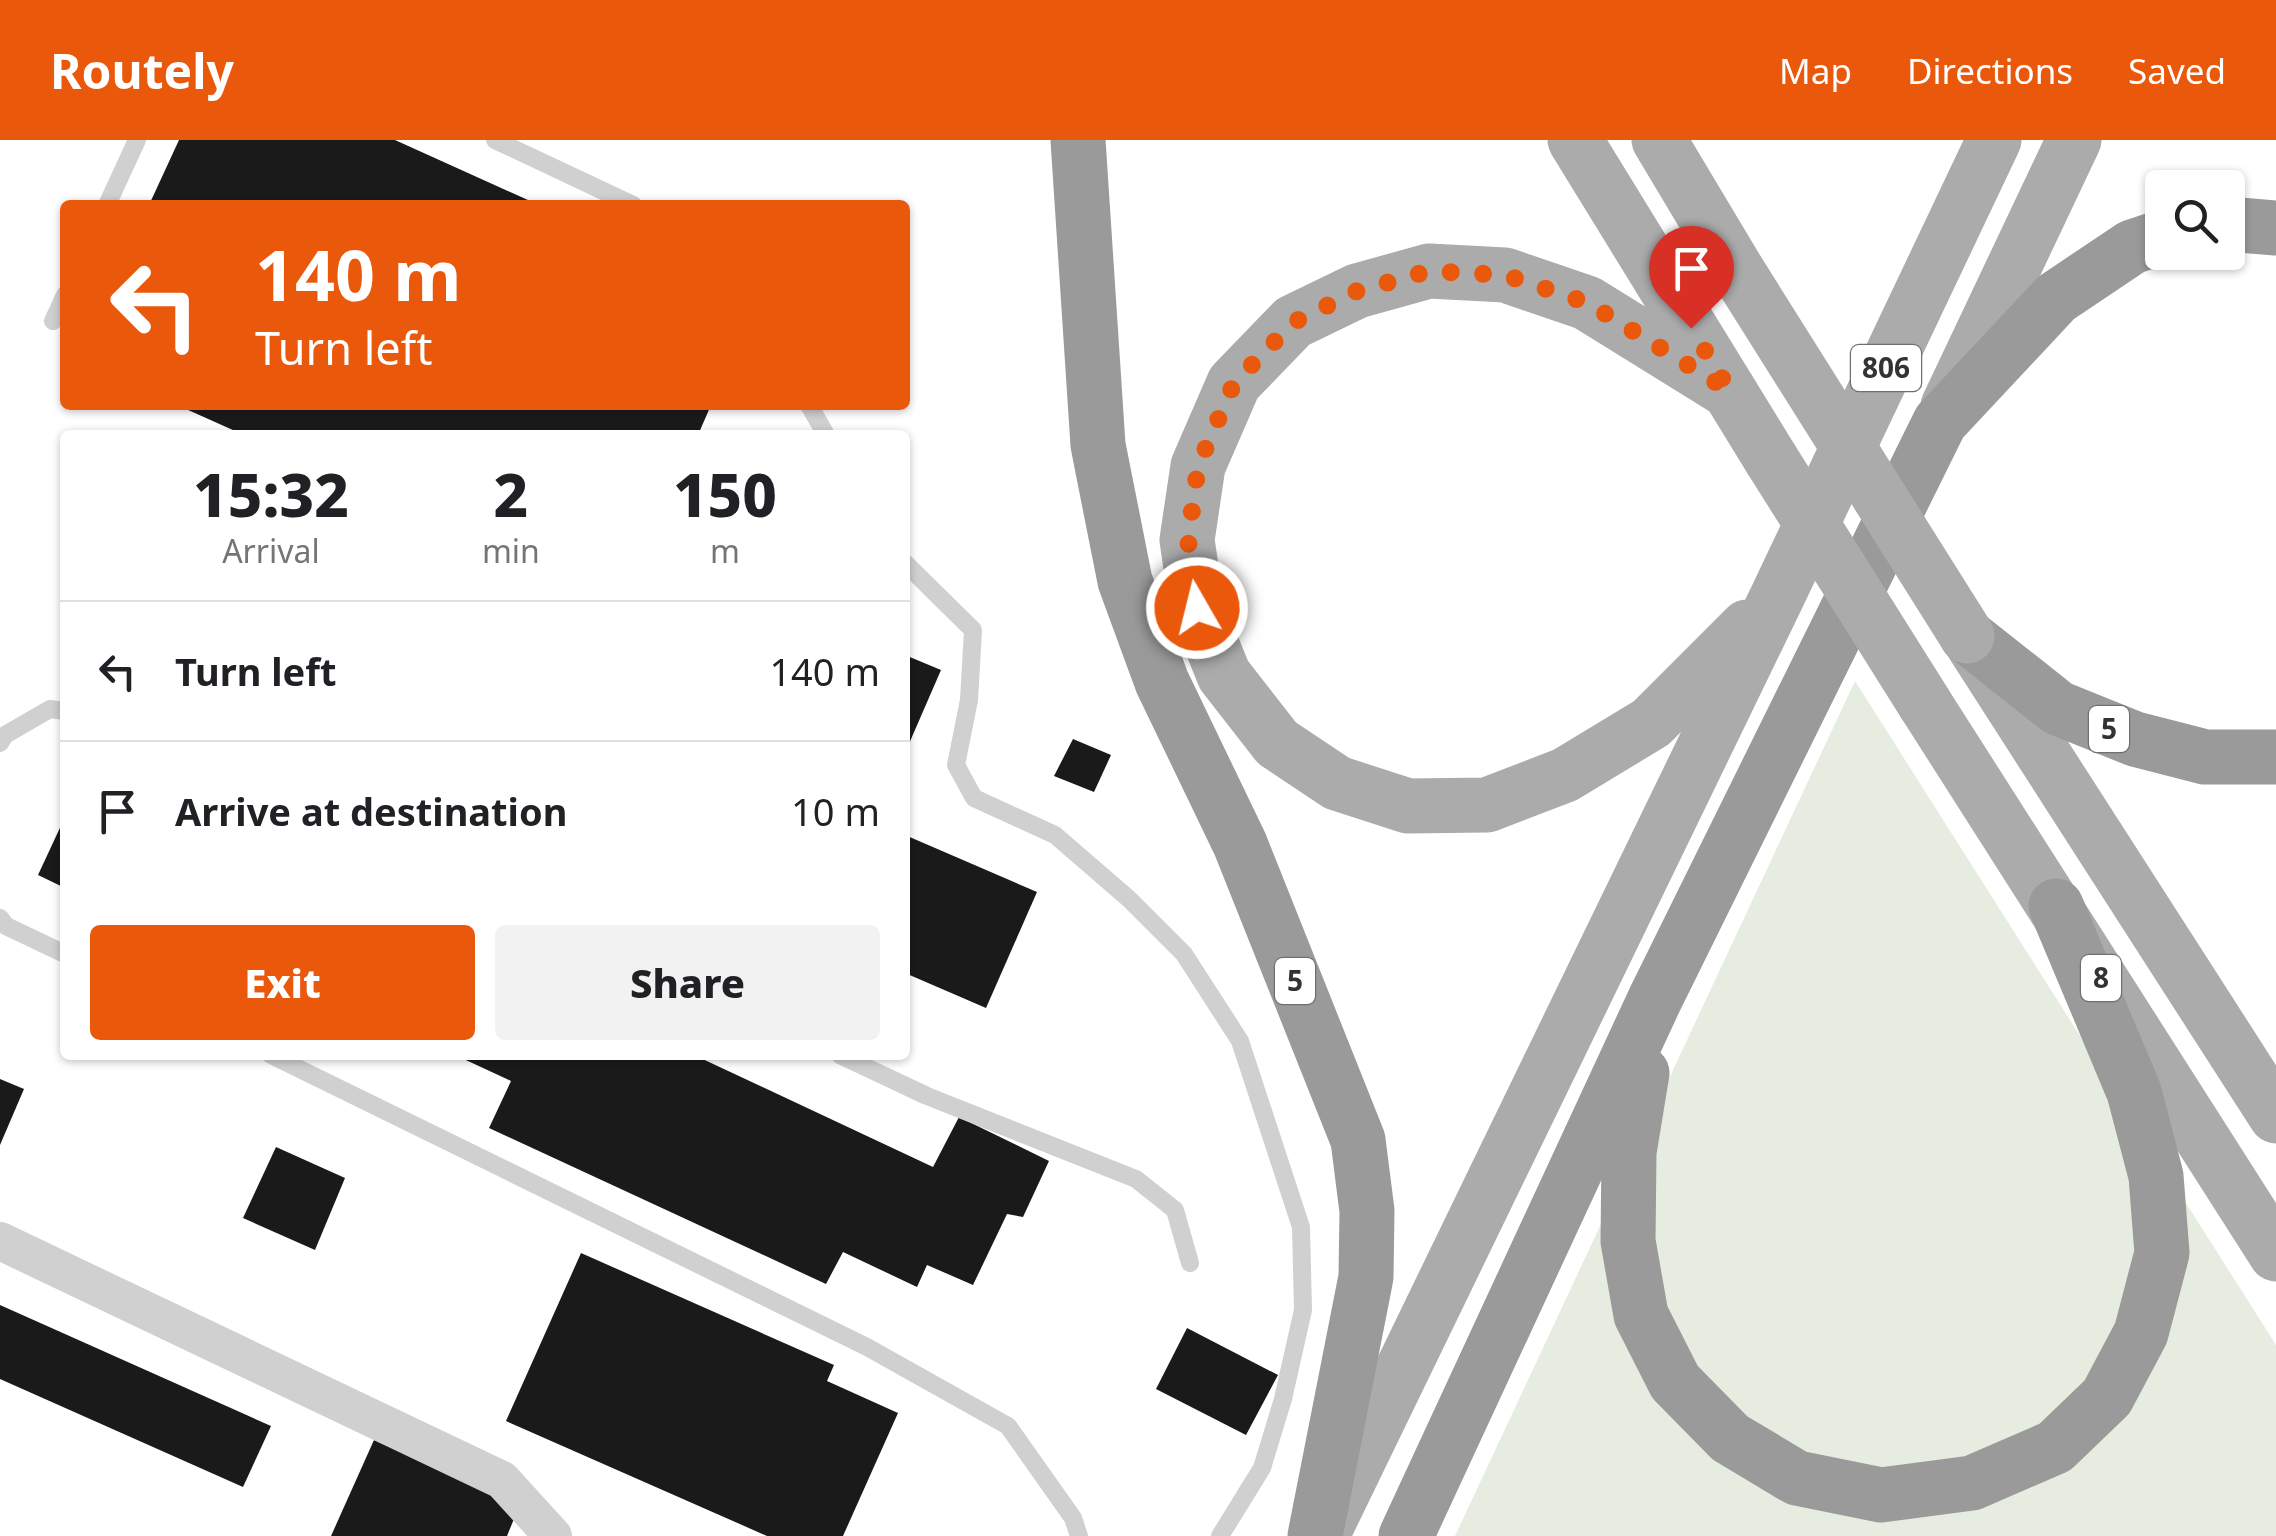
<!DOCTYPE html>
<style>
body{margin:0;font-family:"Noto Sans",sans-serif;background:#f2f2f2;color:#202124;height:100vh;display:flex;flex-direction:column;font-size:38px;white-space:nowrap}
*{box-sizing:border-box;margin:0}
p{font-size:32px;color:#757577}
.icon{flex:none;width:55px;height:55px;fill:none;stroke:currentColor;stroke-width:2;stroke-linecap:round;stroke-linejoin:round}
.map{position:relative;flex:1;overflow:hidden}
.sheet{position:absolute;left:60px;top:290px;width:850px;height:630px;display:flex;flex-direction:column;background:#fff;border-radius:10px;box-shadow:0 2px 8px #0004}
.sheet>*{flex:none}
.guide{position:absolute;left:60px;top:60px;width:850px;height:210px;border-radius:10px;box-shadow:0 2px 8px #0004;background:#ea580c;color:#fff;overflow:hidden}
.controls{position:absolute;left:2145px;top:30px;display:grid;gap:20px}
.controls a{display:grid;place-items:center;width:100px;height:100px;border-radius:10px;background:#fff;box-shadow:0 2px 8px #0004;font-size:50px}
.pin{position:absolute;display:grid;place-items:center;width:85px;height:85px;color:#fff;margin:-102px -42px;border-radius:50% 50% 50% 0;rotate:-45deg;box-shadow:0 0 10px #0007}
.pin .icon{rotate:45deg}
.me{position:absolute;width:110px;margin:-55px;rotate:352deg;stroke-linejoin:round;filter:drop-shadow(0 0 8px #0008)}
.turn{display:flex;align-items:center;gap:35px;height:210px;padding:0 30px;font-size:45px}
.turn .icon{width:130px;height:130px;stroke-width:2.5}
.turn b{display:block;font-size:70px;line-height:85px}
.eta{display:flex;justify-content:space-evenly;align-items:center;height:170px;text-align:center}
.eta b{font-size:60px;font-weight:800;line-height:70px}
.action{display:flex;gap:20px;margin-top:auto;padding:20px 30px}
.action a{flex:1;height:115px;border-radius:10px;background:#ea580c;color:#fff;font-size:40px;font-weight:800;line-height:115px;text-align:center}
.action a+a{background:#f2f2f2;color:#202124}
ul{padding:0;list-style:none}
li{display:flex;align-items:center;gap:30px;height:140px;padding:0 30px;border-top:2px solid #e0e0e0}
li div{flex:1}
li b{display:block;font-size:38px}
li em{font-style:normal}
header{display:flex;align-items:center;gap:60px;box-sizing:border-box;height:140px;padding:0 50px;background:#ea580c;color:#fff}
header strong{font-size:48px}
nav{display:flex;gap:55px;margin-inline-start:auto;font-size:35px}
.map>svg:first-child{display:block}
.green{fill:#e6ecdf}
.building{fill:#1a1a1a}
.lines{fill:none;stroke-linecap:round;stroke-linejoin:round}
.lane{stroke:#d0d0d0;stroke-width:18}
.street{stroke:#d0d0d0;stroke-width:38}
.primary{stroke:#ababab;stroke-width:55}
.highway{stroke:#9a9a9a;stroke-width:55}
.primary-bridge{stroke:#ababab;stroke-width:55}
.route{stroke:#ea580c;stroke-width:18;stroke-dasharray:0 32.4}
.labels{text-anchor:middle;stroke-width:10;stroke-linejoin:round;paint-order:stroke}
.shield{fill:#fff;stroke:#707070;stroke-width:2.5}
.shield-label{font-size:28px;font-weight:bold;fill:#333}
</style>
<header>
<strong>Routely</strong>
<nav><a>Map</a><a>Directions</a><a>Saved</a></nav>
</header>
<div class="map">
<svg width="2276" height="1396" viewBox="0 0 2276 1396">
<rect width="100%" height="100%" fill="#fff"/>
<path class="green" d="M1855,541L2276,1205V1396H1455Z"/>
<g class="building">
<path d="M179,0H395L539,65H149Z"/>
<path d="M177,265H711L698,295H244Z"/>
<path d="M905,515L941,530L908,606L905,605Z"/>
<path d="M1073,599L1111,615L1094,652L1054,636Z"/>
<path d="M65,677V748L38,735Z"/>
<path d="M905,695L1037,752L986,868L905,833Z"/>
<path d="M455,915H694L933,1027L959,977L1049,1021L1023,1077L1007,1074L973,1145L927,1125L917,1147L843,1112L826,1144L489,988L511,941Z"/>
<path d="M0,939L24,949L0,1005Z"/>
<path d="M276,1007L345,1038L315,1110L243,1078Z"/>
<path d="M581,1113L834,1225L827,1241L898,1273L843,1396H767L506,1281Z"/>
<path d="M0,1165L271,1286L243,1347L0,1239Z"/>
<path d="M1187,1188L1278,1235L1246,1295L1156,1249Z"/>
<path d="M374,1300L447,1332L518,1369L507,1396H331Z"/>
</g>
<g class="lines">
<g class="lane">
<path d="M495,0L633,65"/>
<path d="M107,65L137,0"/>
<path d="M53,181L65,155"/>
<path d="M809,265L826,295"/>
<path d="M905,423L973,490L969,560L956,625L974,658L1055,695L1129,759L1184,814L1240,901L1301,1087L1303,1170L1283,1259L1262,1328L1220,1396"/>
<path d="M0,603L5,595L50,569L65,571"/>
<path d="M0,778L6,786L65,814"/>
<path d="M271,915L867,1207L1008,1286L1073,1378L1079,1396"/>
<path d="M840,915L927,956L1136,1039L1175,1070L1190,1123"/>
</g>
<path class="street" d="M0,1101L502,1340L553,1396"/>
<g class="primary">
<path d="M1575,0L1771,319"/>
<path d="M1659,0L1738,132"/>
<path d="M1729,251L1587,163L1505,135L1429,131L1357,151L1293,182L1234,243L1198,326L1187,400L1197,468L1224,535L1277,603L1337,643L1408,666L1487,665L1565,635L1651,583L1747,487"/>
<path d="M1948,266L2074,0"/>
<path d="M1972,503L2276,976"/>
<path d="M1925,564L2276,1114"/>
<path d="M1325,1389L1777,457L1994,0"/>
</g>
<g class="highway">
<path d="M1078,0L1098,305L1125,441L1162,542L1240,704L1358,1000L1367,1071L1366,1137L1315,1396"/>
<path d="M2228,84L2276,88"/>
<path d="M1967,496L2058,568L2135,599L2205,617H2276"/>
<path d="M1642,933L1629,1012L1628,1101L1641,1175L1675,1242L1730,1298L1797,1338L1881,1355L1972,1343L2055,1307L2107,1257L2141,1193L2162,1113L2156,1036L2134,952L2056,766"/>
<path d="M1406,1396L1655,859L1940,282L2056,158L2132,107L2162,97"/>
</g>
<g class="primary-bridge">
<path d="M1738,132L1967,496"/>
<path d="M1771,319L1925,564"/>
</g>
</g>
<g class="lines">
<path class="route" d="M1197,468L1188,400L1198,326L1234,243L1294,182L1357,151L1429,131L1505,135L1588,163L1730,251L1691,188"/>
</g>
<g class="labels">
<g class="shield">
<rect x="1851" y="205" width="70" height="46" rx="8"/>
<rect x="2089" y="566" width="40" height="46" rx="8"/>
<rect x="2081" y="815" width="40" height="46" rx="8"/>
<rect x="1275" y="818" width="40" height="46" rx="8"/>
</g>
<g class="shield-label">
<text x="1886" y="238">806</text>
<text x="2109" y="599">5</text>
<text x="2101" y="848">8</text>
<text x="1295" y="851">5</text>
</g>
</g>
</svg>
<div class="controls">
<a><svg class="icon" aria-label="search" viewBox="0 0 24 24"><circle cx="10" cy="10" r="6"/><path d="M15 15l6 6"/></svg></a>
</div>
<div class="pin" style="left:1691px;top:188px;background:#d93025"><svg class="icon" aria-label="arrive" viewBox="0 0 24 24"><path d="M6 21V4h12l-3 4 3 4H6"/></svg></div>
<svg class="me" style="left:1197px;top:468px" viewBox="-20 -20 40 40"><circle r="17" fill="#ea580c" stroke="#fff" stroke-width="3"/><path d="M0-11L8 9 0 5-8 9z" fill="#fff"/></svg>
<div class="guide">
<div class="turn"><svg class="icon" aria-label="left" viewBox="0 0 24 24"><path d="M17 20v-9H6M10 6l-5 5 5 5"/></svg><div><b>140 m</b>Turn left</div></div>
</div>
<section class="sheet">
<div class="eta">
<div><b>15:32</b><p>Arrival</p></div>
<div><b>2</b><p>min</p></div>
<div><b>150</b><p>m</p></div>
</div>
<ul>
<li><svg class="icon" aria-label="left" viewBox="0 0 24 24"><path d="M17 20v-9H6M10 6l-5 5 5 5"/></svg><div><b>Turn left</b></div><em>140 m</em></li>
<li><svg class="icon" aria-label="arrive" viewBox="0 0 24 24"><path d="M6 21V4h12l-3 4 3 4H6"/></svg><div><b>Arrive at destination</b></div><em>10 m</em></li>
</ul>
<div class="action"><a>Exit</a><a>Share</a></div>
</section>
</div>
